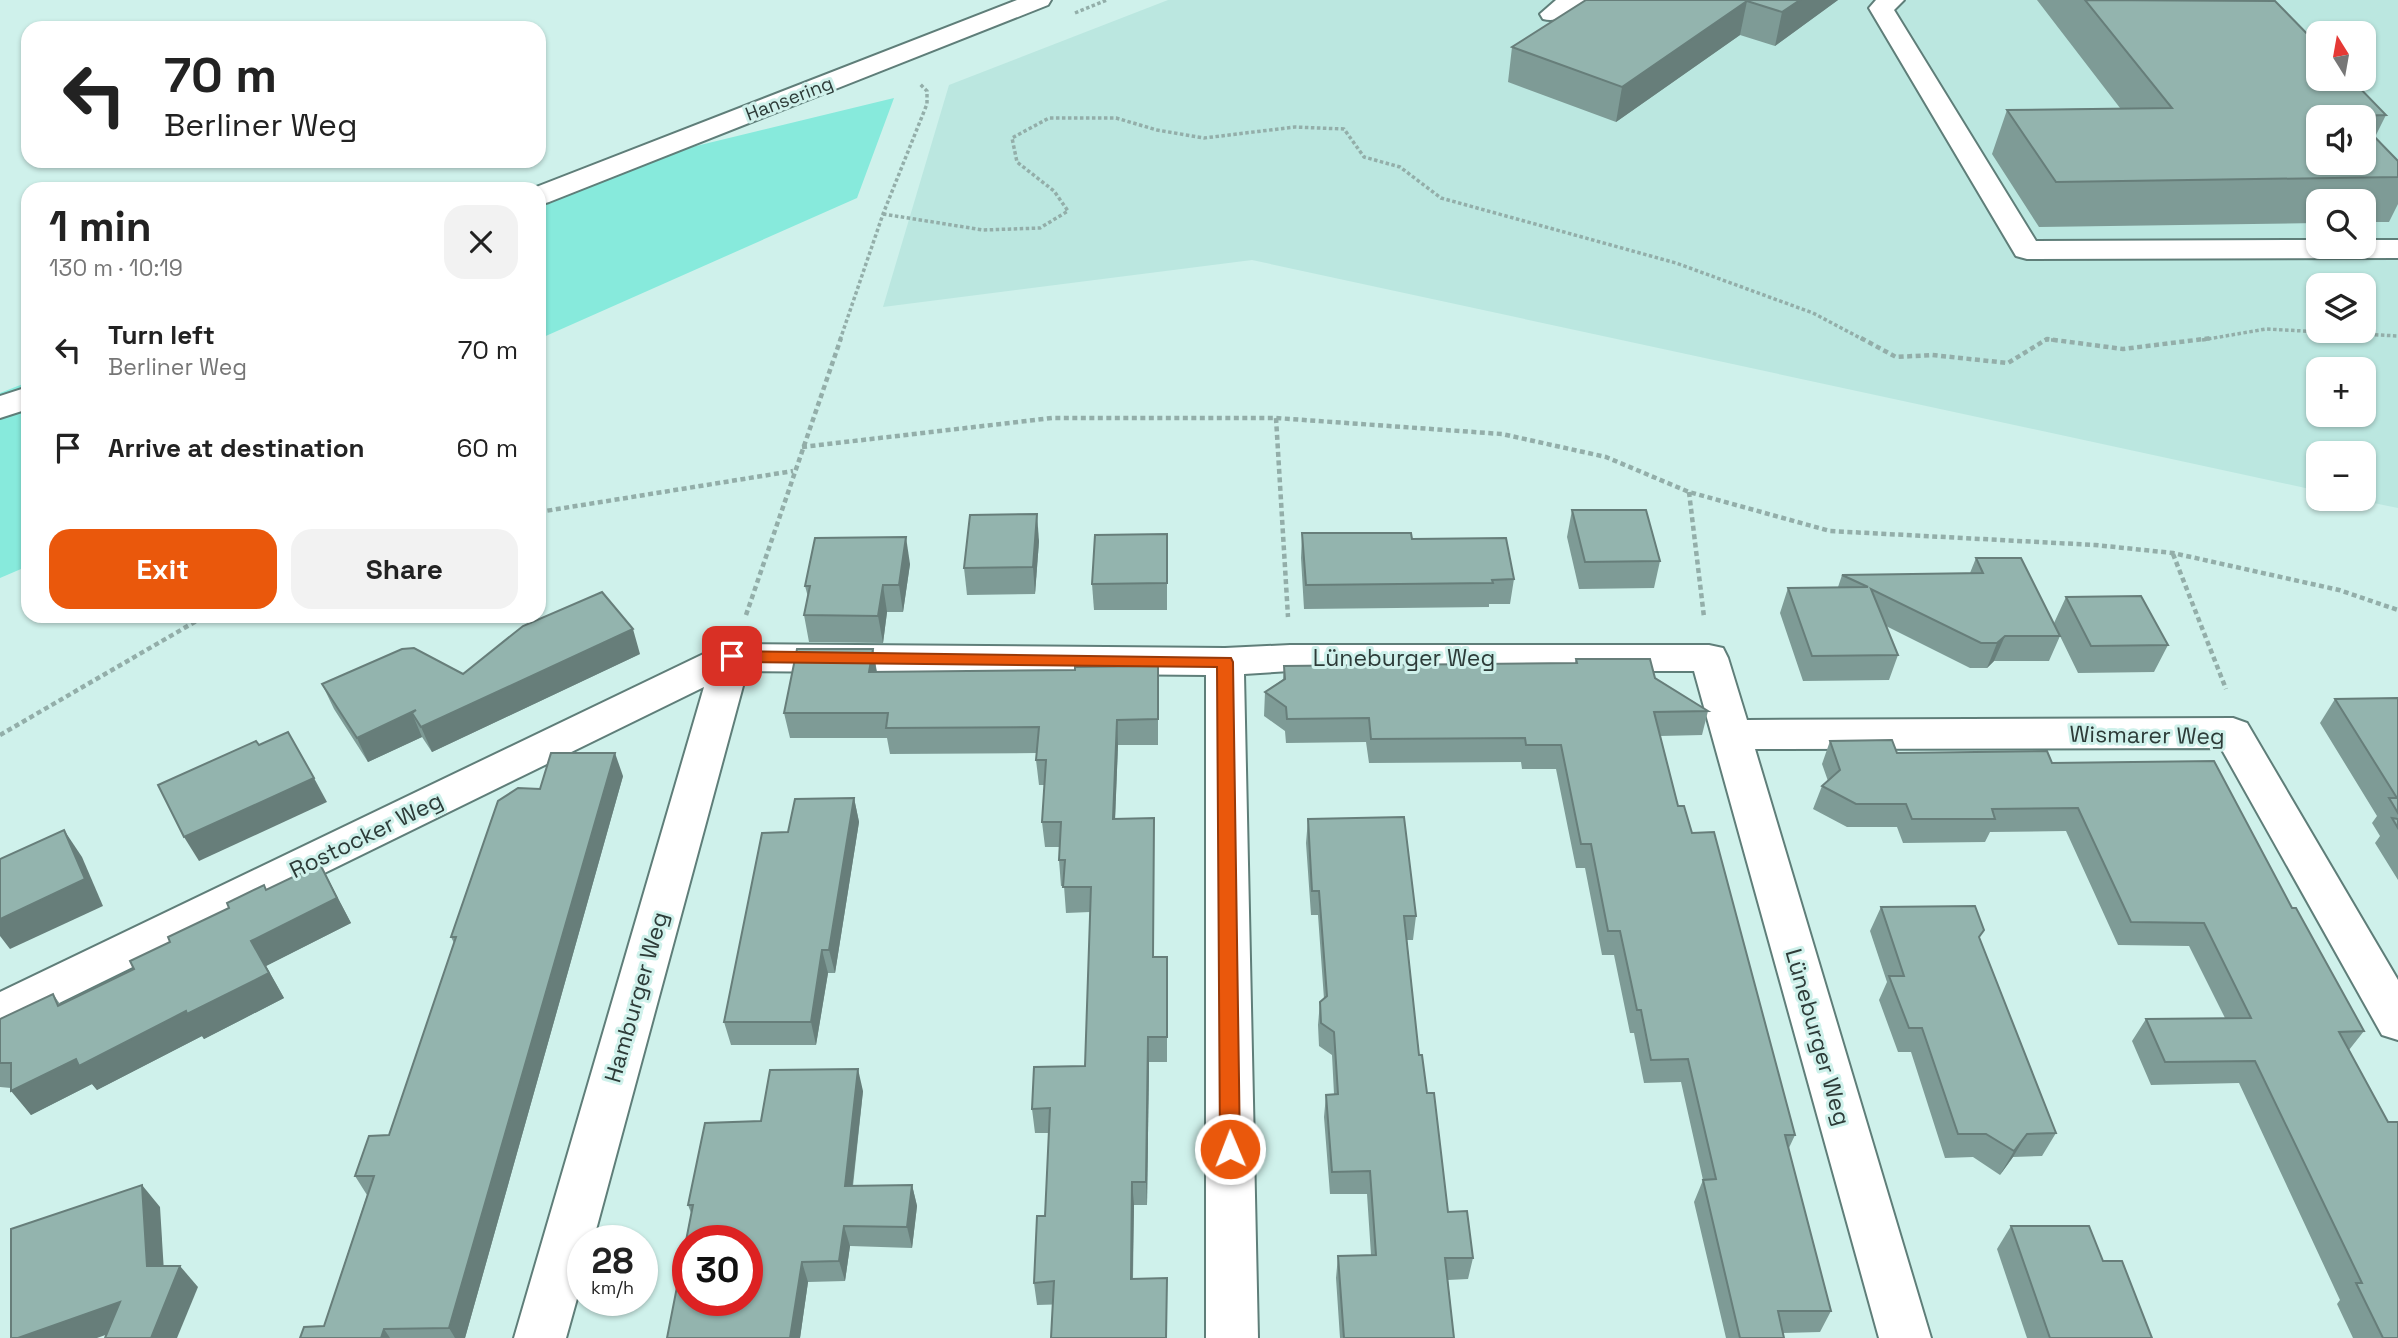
<!DOCTYPE html>
<meta charset="utf-8">
<style>
body{margin:0;font-family:"Space Grotesk",sans-serif;background:#f2f2f2;color:#222;height:100vh;display:flex;flex-direction:column;font-size:26px;white-space:nowrap}
*{box-sizing:border-box;margin:0}
p{font-size:23px;color:#767676}
.icon{flex:none;width:38px;height:38px;fill:none;stroke:currentColor;stroke-width:2;stroke-linecap:round;stroke-linejoin:round}
.map{position:relative;flex:1;overflow:hidden}
.sheet{position:absolute;left:21px;top:182px;width:525px;height:441px;display:flex;flex-direction:column;background:#fff;border-radius:21px;box-shadow:0 2px 5px #0004}
.sheet>*{flex:none}
.top-card{position:absolute;left:21px;top:21px;width:525px;height:147px;border-radius:21px;box-shadow:0 2px 5px #0004;background:#fff;color:#222;overflow:hidden}
.needle{width:46px;rotate:349deg}
.controls{position:absolute;left:2306px;top:21px;display:grid;gap:14px}
.controls a{display:grid;place-items:center;width:70px;height:70px;border-radius:14px;background:#fff;box-shadow:0 2px 5px #0004;font-size:35px}
.speed{position:absolute;left:567px;top:1225px;display:flex;gap:14px;font-size:35px;font-weight:700;text-align:center}
.speed>*{display:grid;place-content:center;width:91px;height:91px;border-radius:50%;background:#fff;box-shadow:0 2px 5px #0004;line-height:1}
.speed small{font-size:18px;font-weight:400}
.speed .limit{border:10px solid #d22;background:#fff;color:#111}
.pin{position:absolute;display:grid;place-items:center;width:60px;height:60px;color:#fff;margin:-30px;border-radius:14px;box-shadow:0 4px 10px #0006}
.me{position:absolute;width:77px;margin:-38px;rotate:359deg;stroke-linejoin:round;filter:drop-shadow(0 0 5px #0008)}
.turn{display:flex;align-items:center;gap:24px;height:147px;padding:0 28px;font-size:32px}
.turn .icon{width:91px;height:91px;stroke-width:2.5}
.turn b{display:block;font-size:49px;line-height:60px}
.round{display:grid;place-items:center;flex:none;width:74px;height:74px;border-radius:21px;background:#f2f2f2}
.summary{display:flex;align-items:center;justify-content:space-between;height:119px;padding:0 28px}
h1{font-size:42px;font-weight:700;line-height:52px}
.cta{display:flex;gap:14px;margin-top:auto;padding:14px 28px}
.cta a{flex:1;height:80px;border-radius:21px;background:#ea580c;color:#fff;font-size:28px;font-weight:700;line-height:80px;text-align:center}
.cta a+a{background:#f2f2f2;color:#222}
ul{padding:0;list-style:none}
li{display:flex;align-items:center;gap:21px;height:98px;padding:0 28px}
li div{flex:1}
li b{display:block;font-size:26px}
li em{font-style:normal}
.map>svg:first-child{display:block}
.built{fill:#bbe7e0;fill-rule:evenodd}
.green{fill:#87eadc}
.lines{fill:none;stroke-linecap:round;stroke-linejoin:round}
.minor-casing{stroke:#5f7e79;stroke-width:4}
.path-far1{stroke:#93aea9;stroke-width:3.5;stroke-dasharray:3.5 2.5;stroke-linecap:butt}
.path{stroke:#93aea9;stroke-width:4.5;stroke-dasharray:5 3.5;stroke-linecap:butt}
.minor{fill:#fff;fill-rule:evenodd}
.wall{fill:#7e9b96;fill-rule:evenodd}
.shaded-wall{fill:#677e7a}
.building{fill:#93b4ae;stroke:#677e7a;stroke-width:2;fill-rule:evenodd}
.route{fill:#ea580c;stroke:#983908;stroke-width:2}
.labels{text-anchor:middle;stroke-width:6;stroke-linejoin:round;paint-order:stroke}
.far-street-label{font-size:19px;fill:#2d3b38;stroke:#cff1eb}
.street-label{font-size:23px;fill:#2d3b38;stroke:#cff1eb}
</style>
<div class="map">
<svg width="2398" height="1338" viewBox="0 0 2398 1338">
<rect width="100%" height="100%" fill="#cff1eb"/>
<path class="built" d="M1168,0H2398V508L2354,499H2364V453H2319V491L1252,260L883,307L949,85ZM2319,33H2364V79H2319ZM2319,117H2364V163H2319ZM2319,201H2364V247H2319ZM2319,285H2364V331H2319ZM2319,369H2364V415H2319Z"/>
<g class="green">
<path d="M894,98L857,198L539,339V189H519Z"/>
<path d="M28,382V566L0,578V393Z"/>
</g>
<g class="lines">
<defs>
<g id="minor">
<path d="M1017,0H1051L1048,5L549,202L539,205V189H531Z"/>
<path d="M1556,0H1585C1576,13 1559,23 1543,19L1540,14Z"/>
<path d="M1876,0H1904L1894,10L2036,241L2319,240V247H2364V240H2398V258L2027,259L2016,256L1869,8Z"/>
<path d="M28,387V409L0,418V396Z"/>
<path d="M732,644L1225,648L1290,645H1709L1723,648L1728,658L1747,720L2233,718L2247,723L2398,980V1040L2382,1035L2221,748L1755,749L1931,1338H1879L1694,671H1290L1244,674L1258,1338H1206V675L747,671L593,1241H583V1277L566,1338H514L704,687L0,1032V992L718,647Z"/>
</g>
</defs>
<use href="#minor" class="minor-casing"/>
<g class="path-far1">
<path d="M1075,13L1107,0"/>
<path d="M883,214L983,230L1040,228L1068,211L1054,191L1017,162L1012,138L1049,118H1116L1157,130L1204,138L1295,127L1344,129L1364,157L1400,167L1441,198L1676,263L1813,313L1864,340"/>
<path d="M840,340L883,214L927,104V91L920,84"/>
<path d="M2045,340H2056"/>
<path d="M2202,340L2266,329L2398,336"/>
</g>
<g class="path">
<path d="M1861,338L1896,357L1932,355L2008,363L2047,339L2123,349L2212,338"/>
<path d="M1276,418L1288,617"/>
<path d="M802,447L1052,418H1276L1502,434L1606,457L1689,492L1830,531L2095,545L2173,553L2339,590L2398,610"/>
<path d="M1689,492L1704,617"/>
<path d="M539,512L793,471"/>
<path d="M2173,554L2226,689"/>
<path d="M746,615L841,338"/>
<path d="M0,735L205,616"/>
</g>
<use href="#minor" class="minor"/>
</g>
<g class="wall">
<path d="M1586,0H1838L1775,46L1740,35L1616,122L1508,82L1512,47Z"/>
<path d="M2037,0H2245L2386,115L2375,137L2398,161V204L2389,222H2364V201H2319V223L2039,227L1992,154L2007,110L2120,108ZM2319,117H2364V163Z"/>
<path d="M1572,510L1660,561L1654,588L1579,589L1567,537Z"/>
<path d="M1302,533L1412,539L1514,579L1510,604H1489V607L1304,609L1301,558Z"/>
<path d="M1167,534V610H1094L1092,584Z"/>
<path d="M1039,541L1035,594L967,595L964,568Z"/>
<path d="M1976,558L2054,623L2066,597L2168,645L2154,672L2078,673L2060,636L2049,661H1994L1987,668H1970L1886,626L1898,655L1889,680L1803,681L1780,613L1788,588L1838,587L1842,575L1970,573Z"/>
<path d="M910,564L903,612H887L883,643L809,642L804,615L808,597L805,586Z"/>
<path d="M873,649L877,672L1075,670L1158,666V745H1118L1115,819L1154,844V957H1167V1062H1149L1147,1205H1134L1133,1279L1167,1301L1037,1305L1034,1283L1045,1216L1049,1133H1035L1032,1109L1085,1066L1090,912L1066,913L1064,886H1061L1059,860L1060,847H1045L1042,822L1045,785H1039L1036,760L1037,753L890,754L887,738H790L784,713Z"/>
<path d="M640,654L432,752L422,737L368,762L334,709L322,684L463,674Z"/>
<path d="M1576,659L1655,678L1708,711L1702,735L1660,736L1678,806L1692,833L1795,1135L1788,1150L1831,1311L1820,1332L1783,1333L1784,1338H1726L1694,1202L1703,1180L1681,1082L1644,1083L1634,1033H1630L1614,955H1602L1585,868H1576L1556,769H1522L1521,762L1369,763L1366,742L1286,743L1285,731L1264,716L1265,692L1283,679L1284,666L1575,663Z"/>
<path d="M2398,698V880L2375,843L2380,836L2372,823L2377,816L2320,723L2335,699Z"/>
<path d="M1830,741L1897,753L2052,763L2292,908L2364,1031L2349,1050L2398,1338H2353L2337,1304L2340,1300L2239,1083L2151,1085L2132,1041L2146,1019L2225,1018L2189,946L2118,945L2066,831L1990,832L1985,842L1903,843L1897,827H1847L1813,809L1822,786L1828,781L1822,764Z"/>
<path d="M623,776L465,1338H300L324,1326L367,1195L355,1176L389,1135L454,943L451,937L540,789Z"/>
<path d="M854,798L859,822L835,973H828L816,1045H731L724,1022L788,832Z"/>
<path d="M1308,819L1416,916L1413,940H1407L1419,1055L1427,1093L1448,1212L1473,1258L1468,1279L1448,1280L1454,1338H1340L1336,1278L1338,1256L1371,1255L1367,1194H1330L1324,1117L1326,1095L1334,1094L1332,1055L1319,1046L1318,1025L1320,1002L1324,999L1318,915H1311L1306,843Z"/>
<path d="M320,864L351,923L266,966L284,998L204,1039L202,1036L97,1090L92,1084L31,1115L11,1088L0,1087V1019L53,994L60,1004L134,969L170,942Z"/>
<path d="M1881,907L1979,939L2056,1133L2042,1156L2013,1157L2000,1175L1973,1157L1945,1158L1911,1052H1898L1879,1000L1887,982L1870,931Z"/>
<path d="M863,1091L853,1186L912,1185L917,1206L912,1248L850,1246L845,1281L808,1282L800,1338H667L691,1213L688,1205L761,1121Z"/>
<path d="M2011,1226L2103,1261L2152,1338H2027L1997,1249Z"/>
</g>
<g class="shaded-wall">
<path d="M1800,0H1838L1775,46L1782,12Z"/>
<path d="M1747,1L1740,35L1616,122L1622,87Z"/>
<path d="M1037,514L1039,541L1035,594L1033,567Z"/>
<path d="M906,537L910,564L903,612L899,585Z"/>
<path d="M883,585L887,612L883,643L878,616Z"/>
<path d="M633,629L640,654L432,752L421,727L412,713L422,737L368,762L357,738L416,710Z"/>
<path d="M2005,636L1994,661L1987,668L1997,643Z"/>
<path d="M873,649L877,675L869,672Z"/>
<path d="M1117,720L1118,745L1114,845L1113,819Z"/>
<path d="M615,753L623,776L465,1338H455L449,1328Z"/>
<path d="M314,778L327,802L199,861L184,837Z"/>
<path d="M854,798L859,822L835,973L829,950Z"/>
<path d="M1154,818V982L1153,957Z"/>
<path d="M64,830L82,857L103,906L10,949L0,936V919Z"/>
<path d="M320,864L351,923L266,966L284,998L204,1039L202,1036L97,1090L92,1084L31,1115L11,1091L251,941Z"/>
<path d="M822,950L828,973L816,1045L811,1022Z"/>
<path d="M1148,1037L1149,1062L1147,1205L1146,1182Z"/>
<path d="M858,1069L863,1091L850,1207L845,1186Z"/>
<path d="M2027,1134L2013,1157L2000,1175L2014,1151Z"/>
<path d="M1132,1182L1134,1205L1132,1302L1131,1279Z"/>
<path d="M142,1185L160,1207L165,1288L147,1266Z"/>
<path d="M912,1185L917,1206L912,1248L907,1227Z"/>
<path d="M844,1226L850,1246L845,1281L839,1261Z"/>
<path d="M802,1262L808,1282L800,1338H790Z"/>
<path d="M180,1266L198,1287L177,1338H151Z"/>
<path d="M120,1302L139,1323L97,1338H18Z"/>
<path d="M384,1329L390,1338H381Z"/>
</g>
<g class="building">
<path d="M1586,0H1800L1782,12L1747,1L1622,87L1512,47Z"/>
<path d="M2085,0L2275,1L2319,46V79H2351L2386,115L2355,116L2356,117H2319V163H2364V126L2398,161V177L2056,182L2007,110L2172,108Z"/>
<path d="M1572,510H1646L1660,561L1585,562Z"/>
<path d="M1037,514L1033,567L964,568L970,515Z"/>
<path d="M1302,533H1411L1412,539L1506,538L1514,579L1492,580L1493,583L1306,585Z"/>
<path d="M1167,534V583L1092,584L1095,535Z"/>
<path d="M906,537L899,585H883L878,616L804,615L810,586H805L815,538Z"/>
<path d="M1976,558H2021L2060,636H2005L1997,643H1981L1871,589L1898,655L1812,656L1788,588L1868,587L1842,575L1983,573Z"/>
<path d="M602,592L633,629L421,727L412,713L416,710L357,738L322,684L402,649L414,648L463,674L523,626Z"/>
<path d="M2141,596L2168,645L2091,646L2066,597Z"/>
<path d="M797,649H873L869,672L1075,670V667L1158,666V719L1117,720L1113,819L1154,818L1153,957H1167V1037H1148L1146,1182H1132L1131,1279L1167,1278L1166,1338H1051L1054,1281L1034,1283L1037,1216H1045L1050,1108L1032,1109L1034,1067L1085,1066L1091,887H1063L1065,860H1059L1061,822H1042L1046,760H1036L1039,727L886,728L888,713H784Z"/>
<path d="M1576,659H1650L1655,678L1708,711L1654,712L1678,806H1684L1692,833L1714,832L1795,1135H1785L1831,1311H1778L1784,1338H1740L1703,1180L1716,1179L1688,1059L1651,1060L1641,1010H1637L1620,931H1608L1591,844H1581L1561,745H1526L1525,738L1371,739L1369,718L1287,719L1286,707L1265,692L1285,679L1284,666L1577,663Z"/>
<path d="M2398,698V813L2389,798H2397L2335,699Z"/>
<path d="M288,732L314,778L184,837L158,785L256,741L259,745Z"/>
<path d="M1892,740L1897,753L2047,751L2052,763L2214,761L2292,908H2296L2364,1031L2339,1032L2388,1122H2398V1338H2383L2356,1283H2362L2255,1061L2165,1062L2146,1019L2251,1018L2204,923L2131,922L2078,808L1992,809L1995,819H1912L1906,804H1856L1822,786L1840,770L1830,741Z"/>
<path d="M551,753H615L449,1328L384,1329L381,1338H300L304,1327L324,1326L374,1176H355L369,1136L389,1135L456,937H451L498,801L518,788L540,789Z"/>
<path d="M854,798L829,950H822L811,1022H724L762,833L788,832L795,799Z"/>
<path d="M1404,817L1416,916H1404L1419,1055H1422L1427,1093H1434L1448,1212L1467,1211L1473,1258H1445L1454,1338H1344L1338,1256L1376,1255L1370,1171L1332,1172L1326,1095L1338,1094L1334,1032L1321,1023L1320,1002L1327,996L1319,891H1312L1308,819Z"/>
<path d="M2392,818L2398,819V828Z"/>
<path d="M64,830L85,879L0,919V859Z"/>
<path d="M320,864L337,898L251,941L269,973L187,1014L186,1011L79,1066L76,1059L11,1091V1063H0V1019L53,994L58,1006L134,969L130,961L170,942L168,937L229,908L227,903L264,885L266,890Z"/>
<path d="M1975,906L1984,930L1979,937L2056,1133L2027,1134L2014,1151L1986,1134H1958L1922,1028H1909L1889,976H1904L1881,907Z"/>
<path d="M858,1069L845,1186L912,1185L907,1227L844,1226L839,1261L802,1262L790,1338H667L693,1205H688L705,1123L761,1121L770,1070ZM688,1241H747V1300H688Z"/>
<path d="M142,1185L147,1266H180L151,1338H105L120,1302L18,1338H11V1229Z"/>
<path d="M2011,1226H2089L2103,1261H2122L2152,1338H2050Z"/>
</g>
<path class="route" d="M732,651L1231,658L1233,662L1240,1149L1237,1155L1230,1157L1223,1155L1220,1149L1217,667L732,662L724,656Z"/>
<g class="labels">
<g class="far-street-label">
<text transform="translate(789 98) rotate(-21)" y="7">Hansering</text>
</g>
<g class="street-label">
<text x="1404" y="666">Lüneburger Weg</text>
<text transform="translate(2147 735) rotate(1)" y="8">Wismarer Weg</text>
<text transform="translate(366 835) rotate(-26)" y="8">Rostocker Weg</text>
<text transform="translate(636 997) rotate(-74)" y="8">Hamburger Weg</text>
<text transform="translate(1818 1037) rotate(74)" y="8">Lüneburger Weg</text>
</g>
</g>
</svg>
<div class="controls">
<a><svg class="needle" viewBox="-14 -14 28 28"><path d="M0-13l5 13h-10z" fill="#e53935"/><path d="M0 13l5-13h-10z" fill="#767676"/></svg></a>
<a><svg class="icon" aria-label="sound" viewBox="0 0 24 24"><path d="M4 9h4l5-4v14l-5-4H4zM17 9q2 3 0 6"/></svg></a>
<a><svg class="icon" aria-label="search" viewBox="0 0 24 24"><circle cx="10" cy="10" r="6"/><path d="M15 15l6 6"/></svg></a>
<a><svg class="icon" aria-label="layers" viewBox="0 0 24 24"><path d="M12 4l9 5-9 5-9-5zM3 14l9 5 9-5"/></svg></a>
<a>+</a>
<a>−</a>
</div>
<div class="speed"><div>28<small>km/h</small></div><div class="limit">30</div></div>
<div class="pin" style="left:732px;top:656px;background:#d93025"><svg class="icon" aria-label="arrive" viewBox="0 0 24 24"><path d="M6 21V4h12l-3 4 3 4H6"/></svg></div>
<svg class="me" style="left:1230px;top:1149px" viewBox="-20 -20 40 40"><circle r="17" fill="#ea580c" stroke="#fff" stroke-width="3"/><path d="M0-11L8 9 0 5-8 9z" fill="#fff"/></svg>
<div class="top-card">
<div class="turn"><svg class="icon" aria-label="left" viewBox="0 0 24 24"><path d="M17 20v-9H6M10 6l-5 5 5 5"/></svg><div><b>70 m</b>Berliner Weg</div></div>
</div>
<section class="sheet">
<div class="summary"><div><h1>1 min</h1><p>130 m · 10:19</p></div><a class="round"><svg class="icon" aria-label="close" viewBox="0 0 24 24"><path d="M6 6l12 12M18 6L6 18"/></svg></a></div>
<ul>
<li><svg class="icon" aria-label="left" viewBox="0 0 24 24"><path d="M17 20v-9H6M10 6l-5 5 5 5"/></svg><div><b>Turn left</b><p>Berliner Weg</p></div><em>70 m</em></li>
<li><svg class="icon" aria-label="arrive" viewBox="0 0 24 24"><path d="M6 21V4h12l-3 4 3 4H6"/></svg><div><b>Arrive at destination</b></div><em>60 m</em></li>
</ul>
<div class="cta"><a>Exit</a><a>Share</a></div>
</section>
</div>
